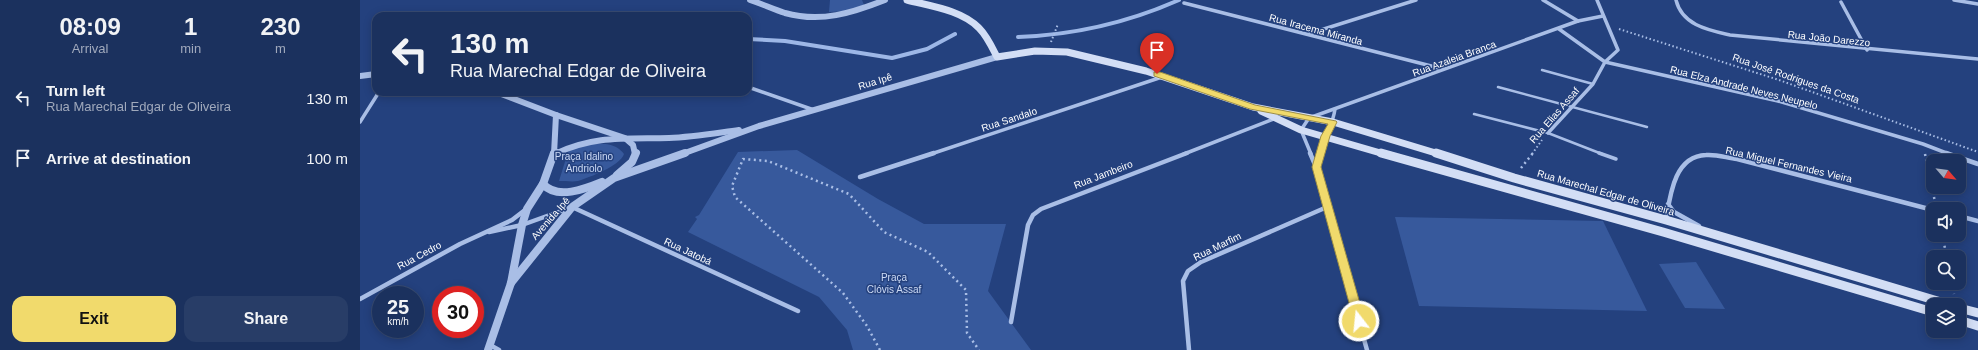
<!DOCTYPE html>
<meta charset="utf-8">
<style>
body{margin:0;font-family:Helvetica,sans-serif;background:#283d67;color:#f1f3f6;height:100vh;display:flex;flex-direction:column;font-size:15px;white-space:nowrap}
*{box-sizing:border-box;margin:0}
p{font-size:13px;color:#a0a9bc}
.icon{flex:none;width:22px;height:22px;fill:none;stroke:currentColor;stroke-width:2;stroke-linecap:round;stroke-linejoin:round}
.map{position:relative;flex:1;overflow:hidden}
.panel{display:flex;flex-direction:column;background:#1b315e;width:360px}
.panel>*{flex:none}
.guide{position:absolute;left:12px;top:12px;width:380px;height:84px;border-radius:12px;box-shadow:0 2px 10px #0003,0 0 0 1px #394c73;background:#1b315e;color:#f1f3f6;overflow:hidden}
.needle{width:26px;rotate:118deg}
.tools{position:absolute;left:1566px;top:154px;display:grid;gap:8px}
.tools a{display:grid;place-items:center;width:40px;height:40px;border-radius:8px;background:#1b315e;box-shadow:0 2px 10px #0003,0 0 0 1px #394c73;font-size:20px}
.speed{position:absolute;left:12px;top:286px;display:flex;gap:8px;font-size:20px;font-weight:700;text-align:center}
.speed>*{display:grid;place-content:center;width:52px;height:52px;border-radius:50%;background:#1b315e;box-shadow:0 2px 10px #0003,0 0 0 1px #394c73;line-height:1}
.speed small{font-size:10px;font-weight:400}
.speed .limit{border:6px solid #d22;background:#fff;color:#111}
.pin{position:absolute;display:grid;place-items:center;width:34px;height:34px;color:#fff;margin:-41px -17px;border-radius:50% 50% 50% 0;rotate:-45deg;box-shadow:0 0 4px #0007}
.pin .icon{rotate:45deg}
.me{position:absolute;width:44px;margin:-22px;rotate:344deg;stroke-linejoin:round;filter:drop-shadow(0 0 3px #0008)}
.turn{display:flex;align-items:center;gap:14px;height:84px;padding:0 12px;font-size:18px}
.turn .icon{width:52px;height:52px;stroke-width:2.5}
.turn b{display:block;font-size:28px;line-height:34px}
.eta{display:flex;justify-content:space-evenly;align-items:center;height:68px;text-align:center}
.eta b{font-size:24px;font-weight:800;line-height:28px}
.button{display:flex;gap:8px;margin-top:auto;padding:8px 12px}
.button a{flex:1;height:46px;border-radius:12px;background:#f1da6c;color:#111;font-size:16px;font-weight:800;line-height:46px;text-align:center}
.button a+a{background:#283d67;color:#f1f3f6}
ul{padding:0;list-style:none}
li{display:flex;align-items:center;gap:12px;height:60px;padding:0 12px}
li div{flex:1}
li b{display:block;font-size:15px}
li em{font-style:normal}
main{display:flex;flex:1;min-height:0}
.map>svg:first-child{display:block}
.green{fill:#37599c}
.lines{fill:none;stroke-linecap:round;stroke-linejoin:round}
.stream{stroke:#9db7e7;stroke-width:4}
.path-far1{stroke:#a9bee6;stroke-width:2;stroke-dasharray:1.5 2.5;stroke-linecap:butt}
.path{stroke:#a9bee6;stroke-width:2.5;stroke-dasharray:2 3.5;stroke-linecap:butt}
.service-far1{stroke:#a9bee6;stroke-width:2.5}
.service{stroke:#a9bee6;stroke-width:3.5}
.minor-far1{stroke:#a9bee6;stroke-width:3.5}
.minor{stroke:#a9bee6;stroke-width:4.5}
.tertiary-far1{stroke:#a9bee6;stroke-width:6}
.tertiary{stroke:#a9bee6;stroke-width:8}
.secondary-far1{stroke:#d3def5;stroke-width:7}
.secondary{stroke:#d3def5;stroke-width:9}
.route{fill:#f1da6c;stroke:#9d8e46}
.labels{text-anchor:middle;stroke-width:3;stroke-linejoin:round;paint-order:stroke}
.street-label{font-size:10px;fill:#fff;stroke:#24417e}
.park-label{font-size:10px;fill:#ccdaf5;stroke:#24417e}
</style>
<main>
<section class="panel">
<div class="eta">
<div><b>08:09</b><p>Arrival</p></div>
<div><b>1</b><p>min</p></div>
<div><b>230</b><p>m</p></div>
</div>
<ul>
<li><svg class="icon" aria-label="left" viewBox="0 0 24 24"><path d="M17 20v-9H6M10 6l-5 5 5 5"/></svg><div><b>Turn left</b><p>Rua Marechal Edgar de Oliveira</p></div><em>130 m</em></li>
<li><svg class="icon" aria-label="arrive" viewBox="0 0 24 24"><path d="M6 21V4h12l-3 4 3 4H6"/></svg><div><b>Arrive at destination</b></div><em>100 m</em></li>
</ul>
<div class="button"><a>Exit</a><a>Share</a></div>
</section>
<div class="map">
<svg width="1618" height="350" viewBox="0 0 1618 350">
<rect width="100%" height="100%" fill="#24417e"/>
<g class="green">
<path d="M470,0H502L504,5L487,11L469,12Z"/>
<path d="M232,143C244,144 256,143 264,154C260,166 230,177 218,181C213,182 205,181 199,181L208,152L219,146Z"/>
<path d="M437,150L518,199L564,224H646L628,291L671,350H493L487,330L459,297L328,232L337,219L335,217L339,215L378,152Z"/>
<path d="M1035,217L1243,221L1287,311L1059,306Z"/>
<path d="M1336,262L1365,309L1325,308L1299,264Z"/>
</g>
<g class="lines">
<g class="stream">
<path d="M658,37C715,35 767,23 819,0"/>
<path d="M388,39L425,41L532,58L567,49L595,34"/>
</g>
<g class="path-far1">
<path d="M1259,29L1419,80L1618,152"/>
<path d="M691,42L698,24"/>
<path d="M1172,154L1182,140"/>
</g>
<g class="path">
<path d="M1565,154L1575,202"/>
<path d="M1161,168L1173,153"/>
<path d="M1582,235L1587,257"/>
<path d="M1592,283L1594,294"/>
<path d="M520,350L507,326L483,293L375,197L372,186L383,159L408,161L489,194L524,232L568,252L606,290L607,333L619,350"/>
</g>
<g class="service-far1">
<path d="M1182,70L1233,84"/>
<path d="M1138,87L1287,127"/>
<path d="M1114,114L1188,133L1242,154"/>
</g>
<path class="service" d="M1239,153L1256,159"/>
<g class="minor-far1">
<path d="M1183,0L1218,21"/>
<path d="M1316,0C1322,25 1348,30 1370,35L1618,59"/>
<path d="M1594,0L1618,4"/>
<path d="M1481,2L1507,50"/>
<path d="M824,3L1083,69"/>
<path d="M1199,29L1245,62L1418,101L1563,144L1589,154"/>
<path d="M948,34L1056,0"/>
<path d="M388,87L454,110"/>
<path d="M0,122L19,92"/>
<path d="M1188,133L1233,84L1245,62L1258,50L1237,0"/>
<path d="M571,154L802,77"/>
<path d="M824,154L916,118"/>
<path d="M951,154L941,130L949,118L1218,21L1243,16"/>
<path d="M960,154C964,138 973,125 975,109"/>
</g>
<g class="minor">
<path d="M950,153L956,167L1007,350"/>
<path d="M1586,153L1618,164"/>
<path d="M956,167L960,153"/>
<path d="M500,177L574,153"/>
<path d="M1308,204L1314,212L1339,226"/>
<path d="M1599,216L1618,221"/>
<path d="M1306,220C1310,196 1314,156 1346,155C1357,154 1367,158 1377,159L1573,210"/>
<path d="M129,232L162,225L212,207L438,311"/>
<path d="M0,299L100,244L152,220L165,210"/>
<path d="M651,322L668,225L673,215L681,209L827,153"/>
<path d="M130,345L139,350"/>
<path d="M829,350L823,281L828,271L841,262L967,207"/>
</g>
<g class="tertiary-far1">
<path d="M390,0C402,4 413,9 425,13C461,23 492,13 525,0"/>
<path d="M0,76L16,74"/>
<path d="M136,92L196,115L265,138L273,145L275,154"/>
<path d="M194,154L196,115"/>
<path d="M195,154C234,135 267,139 309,138C332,137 356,133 379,130"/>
<path d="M322,154L399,126L637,57"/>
</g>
<g class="tertiary">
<path d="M194,154L197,153"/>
<path d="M257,175L272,162L276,153"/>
<path d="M183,184C197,200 225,189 242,182"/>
<path d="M151,283L212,207L254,178L325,153"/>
<path d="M128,350L151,283L162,225L167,209L183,184L194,153"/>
</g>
<g class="secondary-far1">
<path d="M547,0C570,6 602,10 619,28C627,36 632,47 637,57L675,51L707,52L786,71L893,107L973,122L1079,154"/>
<path d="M901,111L941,130L1024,154"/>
</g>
<g class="secondary">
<path d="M1021,153L1303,232L1573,312"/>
<path d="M1076,153L1154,178L1306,220L1591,305"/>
<path d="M1599,308L1618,313"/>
<path d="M1599,320L1618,326"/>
</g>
</g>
<path class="route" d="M794,72H800L895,105L976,121L977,122L970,136L961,167L1005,321L1003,324H995L994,321L952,167L961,136L968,124L890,109L794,76Z"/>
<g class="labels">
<g class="street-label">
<text transform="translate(956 29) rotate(15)" y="4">Rua Iracema Miranda</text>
<text transform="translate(1469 38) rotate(6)" y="4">Rua João Darezzo</text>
<text transform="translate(1094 58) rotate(-20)" y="4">Rua Azaleia Branca</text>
<text transform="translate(1436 78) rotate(19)" y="4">Rua José Rodrigues da Costa</text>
<text transform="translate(515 81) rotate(-17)" y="4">Rua Ipê</text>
<text transform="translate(1384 87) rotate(14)" y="4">Rua Elza Andrade Neves Neupelo</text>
<text transform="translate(1194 115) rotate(-49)" y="4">Rua Elias Assaf</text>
<text transform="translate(649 119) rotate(-18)" y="4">Rua Sandalo</text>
<text transform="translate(1429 164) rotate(13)" y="4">Rua Miguel Fernandes Vieira</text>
<text transform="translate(743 174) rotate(-21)" y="4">Rua Jambeiro</text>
<text transform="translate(1246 192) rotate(16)" y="4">Rua Marechal Edgar de Oliveira</text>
<text transform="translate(190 218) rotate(-49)" y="4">Avenida Ipê</text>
<text transform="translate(857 246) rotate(-26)" y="4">Rua Marfim</text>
<text transform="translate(328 251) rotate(25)" y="4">Rua Jatobá</text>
<text transform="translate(59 255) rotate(-28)" y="4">Rua Cedro</text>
</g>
<g class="park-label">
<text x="224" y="160">Praça Idalino<tspan x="224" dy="12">Andriolo</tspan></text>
<text x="534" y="281">Praça<tspan x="534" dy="12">Clóvis Assaf</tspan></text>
</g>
</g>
</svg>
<div class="tools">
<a><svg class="needle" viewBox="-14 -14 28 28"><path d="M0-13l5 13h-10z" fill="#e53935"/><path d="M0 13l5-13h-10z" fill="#a0a9bc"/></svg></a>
<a><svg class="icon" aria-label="sound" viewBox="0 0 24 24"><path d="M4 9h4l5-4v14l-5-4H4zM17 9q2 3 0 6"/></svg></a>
<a><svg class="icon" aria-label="search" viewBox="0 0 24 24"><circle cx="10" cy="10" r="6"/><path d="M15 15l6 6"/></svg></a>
<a><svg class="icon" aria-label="layers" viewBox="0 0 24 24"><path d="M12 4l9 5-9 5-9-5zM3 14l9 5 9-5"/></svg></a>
</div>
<div class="speed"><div>25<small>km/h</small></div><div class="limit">30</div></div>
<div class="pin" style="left:797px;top:74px;background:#d93025"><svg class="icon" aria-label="arrive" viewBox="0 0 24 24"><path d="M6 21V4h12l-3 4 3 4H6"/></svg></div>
<svg class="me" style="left:999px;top:321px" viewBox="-20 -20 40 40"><circle r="17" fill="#f1da6c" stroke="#fff" stroke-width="3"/><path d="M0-11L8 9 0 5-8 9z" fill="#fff"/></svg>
<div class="guide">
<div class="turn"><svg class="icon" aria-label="left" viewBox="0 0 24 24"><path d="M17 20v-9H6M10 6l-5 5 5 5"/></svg><div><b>130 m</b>Rua Marechal Edgar de Oliveira</div></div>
</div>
</div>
</main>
